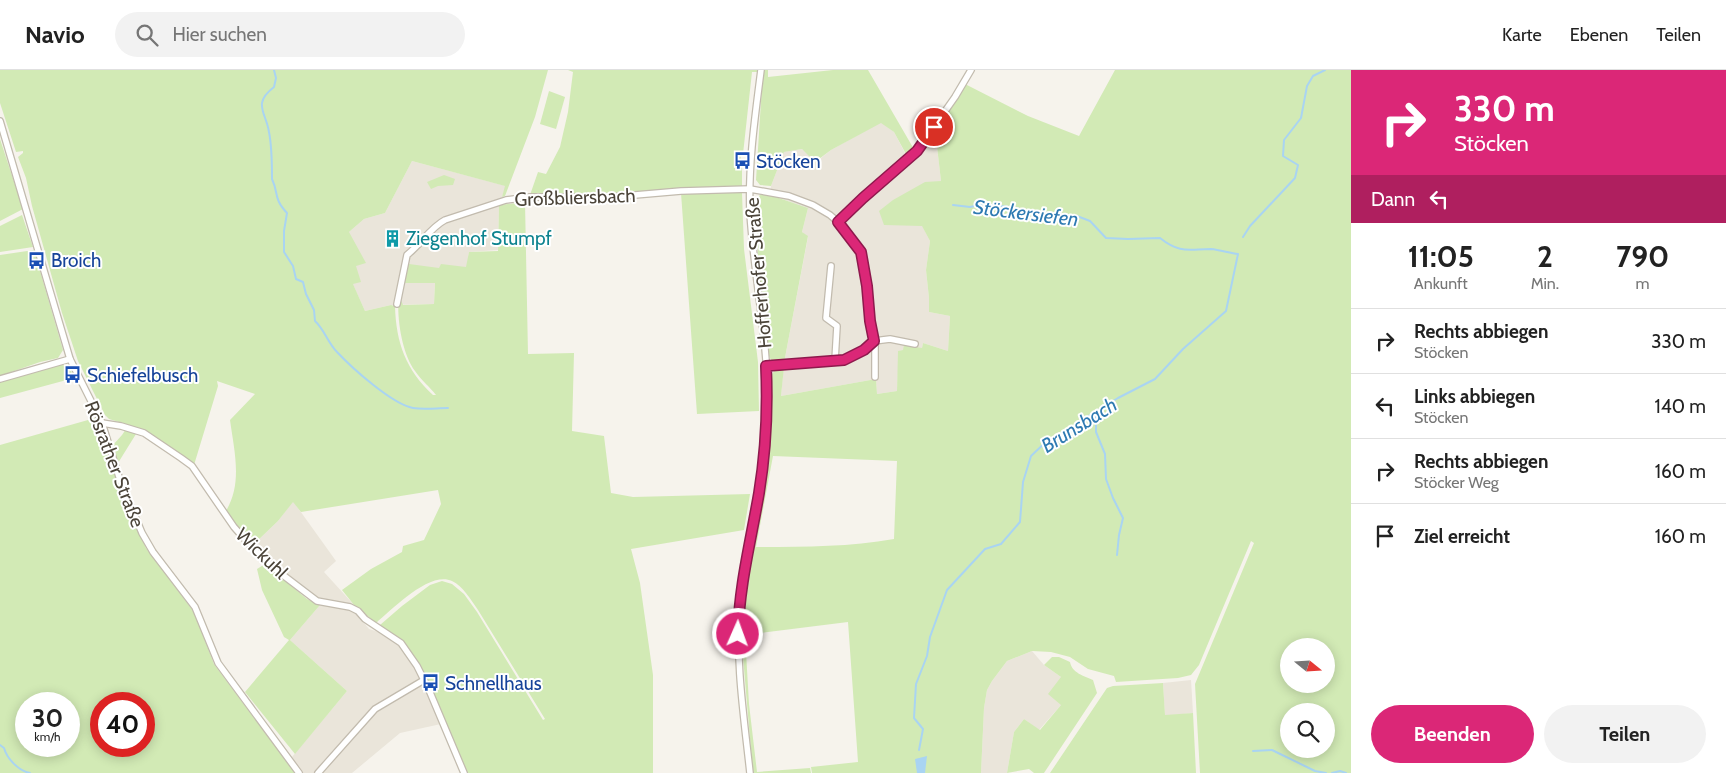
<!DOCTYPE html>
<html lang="de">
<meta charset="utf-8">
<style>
body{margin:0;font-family:Cabin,sans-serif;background:#f2f2f2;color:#222;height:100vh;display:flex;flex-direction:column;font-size:19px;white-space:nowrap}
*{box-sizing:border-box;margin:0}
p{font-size:16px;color:#767676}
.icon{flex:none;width:28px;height:28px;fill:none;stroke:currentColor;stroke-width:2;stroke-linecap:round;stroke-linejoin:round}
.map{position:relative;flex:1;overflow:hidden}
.side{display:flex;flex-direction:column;background:#fff;width:375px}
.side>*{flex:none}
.banner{background:#db2777;color:#fff;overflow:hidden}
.needle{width:32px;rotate:108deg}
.tools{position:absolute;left:1280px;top:568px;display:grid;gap:10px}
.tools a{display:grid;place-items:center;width:55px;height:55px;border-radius:50%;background:#fff;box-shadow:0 2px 12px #0003;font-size:25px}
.speed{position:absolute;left:15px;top:622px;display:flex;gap:10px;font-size:25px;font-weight:700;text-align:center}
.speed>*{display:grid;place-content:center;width:65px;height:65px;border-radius:50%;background:#fff;box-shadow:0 2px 12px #0003;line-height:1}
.speed small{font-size:12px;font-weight:400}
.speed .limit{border:8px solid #d22;background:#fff;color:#111}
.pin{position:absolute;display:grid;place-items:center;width:42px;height:42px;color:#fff;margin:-21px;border:2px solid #fff;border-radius:50%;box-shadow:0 1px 5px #0007}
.me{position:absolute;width:55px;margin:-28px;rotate:2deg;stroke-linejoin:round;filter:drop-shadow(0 0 4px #0008)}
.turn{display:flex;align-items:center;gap:18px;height:105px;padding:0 20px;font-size:22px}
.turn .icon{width:65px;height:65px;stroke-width:2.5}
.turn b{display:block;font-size:35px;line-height:42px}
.then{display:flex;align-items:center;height:48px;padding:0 20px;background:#0003;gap:10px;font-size:19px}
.eta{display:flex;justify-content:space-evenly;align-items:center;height:85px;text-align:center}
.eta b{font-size:30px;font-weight:800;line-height:35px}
.cta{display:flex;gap:10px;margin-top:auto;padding:10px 20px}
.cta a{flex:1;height:58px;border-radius:30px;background:#db2777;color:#fff;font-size:20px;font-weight:800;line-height:58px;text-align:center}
.cta a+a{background:#f2f2f2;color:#222}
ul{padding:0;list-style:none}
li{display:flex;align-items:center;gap:15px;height:65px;padding:0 20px;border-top:1px solid #e0e0e0}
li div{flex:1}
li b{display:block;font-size:19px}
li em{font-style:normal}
header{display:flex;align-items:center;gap:30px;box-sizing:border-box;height:70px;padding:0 25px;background:#fff;border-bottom:1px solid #e0e0e0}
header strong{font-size:24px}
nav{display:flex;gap:28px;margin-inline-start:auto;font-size:18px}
.search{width:350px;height:45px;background:#f2f2f2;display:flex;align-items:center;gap:12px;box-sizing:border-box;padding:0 18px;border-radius:28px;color:#767676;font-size:19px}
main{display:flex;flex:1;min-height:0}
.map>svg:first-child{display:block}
.residential{fill:#eae5da}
.green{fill:#d2eab5;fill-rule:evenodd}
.water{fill:#a9d4f2}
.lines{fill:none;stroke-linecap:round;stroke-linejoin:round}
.stream{stroke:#a9d4f2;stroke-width:2}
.minor-casing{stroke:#c2bbae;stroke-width:8}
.minor{stroke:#fff;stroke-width:5.5}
.route-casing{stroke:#8e194d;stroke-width:12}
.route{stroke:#db2777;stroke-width:9}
.labels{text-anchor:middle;stroke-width:4;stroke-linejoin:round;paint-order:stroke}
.transit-label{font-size:19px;fill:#164399;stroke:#fff;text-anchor:start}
.street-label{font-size:19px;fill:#4b4439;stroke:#fff}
.culture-label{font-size:19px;fill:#0d838f;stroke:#fff;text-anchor:start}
.water-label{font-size:20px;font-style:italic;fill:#2e7ab2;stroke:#fff}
</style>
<header>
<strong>Navio</strong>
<div class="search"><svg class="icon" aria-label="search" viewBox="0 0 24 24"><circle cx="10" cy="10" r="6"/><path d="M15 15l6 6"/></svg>Hier suchen</div>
<nav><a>Karte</a><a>Ebenen</a><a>Teilen</a></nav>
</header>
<main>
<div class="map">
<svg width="1351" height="703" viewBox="0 0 1351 703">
<rect width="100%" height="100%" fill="#f6f3ec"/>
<g class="residential">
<path d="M881,52L894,62L907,87L911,91L935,59L941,111L884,155H922L930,171L926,200L929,228V242L950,246L948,281L923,273L922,278L899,281L897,321L877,324L876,309L781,326L784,293L808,167L802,162L808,138L770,125L771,116L784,82L802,79L816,92L831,80Z"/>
<path d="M412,91L506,116L499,135L498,180L469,182L467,197L435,212L434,234L391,235L365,241L346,199L349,162L364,149L385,143Z"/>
<path d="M293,431L336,491L324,502L354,535L326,531L315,527L253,475L278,451Z"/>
<path d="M320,535L348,538L354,541L369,559L388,565L400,574L419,603L441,654L400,663L352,703H302L292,687L347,621L290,570Z"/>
<path d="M1032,581L1044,595L1061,607V635L1039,660L1024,649L1014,662L1007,703H981L984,638L987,620L992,611L1007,591Z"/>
<path d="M1191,610L1193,643L1165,646L1163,613Z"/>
</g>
<g class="green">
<path d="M0,0H548L535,47L505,126L502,127L505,116L412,91L385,143L364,149L349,162L366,193L356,196L361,212L353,214L365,241L391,235L395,236C396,273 406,300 433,325H436C430,317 421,310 415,301C402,284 396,246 399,225L403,235L434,234L435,213H402L406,196L409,194L439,198L441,194L466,197L469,182L498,181L499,135L525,132L528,284L574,283L572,361L604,366L611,423L633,427L750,424L744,460L631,479L640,513L653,605V703H466L427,611L402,572L380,555L402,536L430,515L442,511L452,514L464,524L477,542L543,650L545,649L478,540C471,530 463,516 452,511C429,501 393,539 376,553L354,535L342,520L371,499L402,482L403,476L424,470L441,434L438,420L301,442L293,432L278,451L253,475L226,441C243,413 234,380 230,350L255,324L217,311L218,316L194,395L155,367L132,356L109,349L105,345L78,291L62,243L32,136L26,108L18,87L23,83V81L16,82L0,33Z"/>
<path d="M568,0H757V2H752L743,84L741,85L740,92L742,95V116L579,126L530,125L538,102L546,104L560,77L568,42L573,2Z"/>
<path d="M763,0H768V7L833,0H868L915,81L907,86L894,62L881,53L831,80L815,92L802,79L784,82L771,116L760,115L756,110Z"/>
<path d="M1115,0H1351V703H1200L1195,614L1254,473L1251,471L1199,595L1191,605L1178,608L1116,612L1114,606L1088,599L1070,587L1051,582L1032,581L1007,591L992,611L987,620L984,638L981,703H812L811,697L858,692L848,552L745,565L749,634L757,702L810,698L811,703H753L741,564L744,522L767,385L770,353L771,306C774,300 777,298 784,297L781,326L876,309L877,324L897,321L898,281L903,280L904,275L922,278L923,273L948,281L950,246L929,242V228L926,200L930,171L922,156L884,155L879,141L893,130L925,112L941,111L935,59L965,14L1028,46L1079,66ZM773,386L897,391L894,469C849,477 802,477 756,477ZM1289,576H1326V614H1289ZM1289,641H1326V679H1289Z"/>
<path d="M549,21L565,27L556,59L540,54Z"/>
<path d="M0,69L23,139L0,151Z"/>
<path d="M444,105L455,109L453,115L438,116L431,119L427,112Z"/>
<path d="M733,121L742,123L744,179L758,292L759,341L697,344L681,123Z"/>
<path d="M762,124L770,125L808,138L802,162L808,166L784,293C777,294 772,293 769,286L759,202L755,131L757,127Z"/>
<path d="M22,145L33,177L0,182V156Z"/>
<path d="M34,180L63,280L58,288L40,292L0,306V185Z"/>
<path d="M56,294C67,294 70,298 74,308L0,328V311Z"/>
<path d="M95,348L108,379L120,418L146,478L194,542L214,594L295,703H0V375ZM26,634H69V676H26ZM101,634H144V676H101Z"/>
<path d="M126,359L136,364L118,393L113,375L122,365Z"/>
<path d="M265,494L307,529L320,535L290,570L347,621L295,684L245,622L289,570L284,567L262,520L257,499Z"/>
<path d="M1052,587H1059L1070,592C1072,603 1084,606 1093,610L1097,623L1044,703H1034L1029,699L1007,703L1014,662L1024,649L1040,660L1061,635L1048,624L1061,607L1044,595Z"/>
<path d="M1163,613L1165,645L1193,643L1196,703H1050L1107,618L1113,616Z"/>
</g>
<path class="water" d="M927,686L925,703H917L915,689Z"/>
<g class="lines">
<g class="stream">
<path d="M274,0L276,8L274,17C252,34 266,42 269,62C272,77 272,94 272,109C279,124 273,128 287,143L284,161V182L293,196L296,209L303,212L306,224L314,240L315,251C324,259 328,273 337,282C352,298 392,334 413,338C424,340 437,338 448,338"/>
<path d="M1243,167L1250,156L1295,108L1298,95L1283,86L1284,70L1301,48L1307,16L1313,6L1325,0"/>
<path d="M1096,342V362L1105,384L1106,409L1113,428L1123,448L1119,465L1117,485"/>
<path d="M0,675L4,678C7,689 19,701 30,703"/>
<path d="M919,680L923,659L914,648L916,614L927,586L930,567L947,520L985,479L1001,474L1020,452L1023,412L1031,386L1049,369L1068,366L1077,353L1118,328L1155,309L1183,279L1226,241L1238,184C1230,183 1220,180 1211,179C1189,179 1180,184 1160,168L1128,169L1106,168L1090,151L1077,146L1060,148L1048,144L1025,143L1017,138L984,134L970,137L953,135"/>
<path d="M1253,681L1272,680L1315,701L1326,703"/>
<path d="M1332,703L1340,701L1346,703"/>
</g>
<defs>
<g id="minor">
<path d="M0,51L70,289L102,353L120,410L142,463L153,482L195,537L218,593L299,703"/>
<path d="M838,152L863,128L917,81L955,27L971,0"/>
<path d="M831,196L826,248L837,256L835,290"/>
<path d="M397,234L407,185C420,175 431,157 445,150L506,130L530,127H612L681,121L750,119L789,126L813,135L830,145L838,152L861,182L867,216L870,251L875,271V307"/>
<path d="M767,296L844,290L864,280L875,271L882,270L890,269L915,274"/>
<path d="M0,309L70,289"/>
<path d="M102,353L121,356L144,363L181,388L192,396L234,457L257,483L275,499L317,531L350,537L358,541L365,549L401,573L417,596L429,620L464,703"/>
<path d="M318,703L375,639L424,610"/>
<path d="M750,703C744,647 735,590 740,533C746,467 767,402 768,335C768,271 754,207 750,143C748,95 755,47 761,0"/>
</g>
</defs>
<use href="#minor" class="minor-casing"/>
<use href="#minor" class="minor"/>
</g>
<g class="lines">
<defs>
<path id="route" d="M738,564C739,516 751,470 759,423C766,380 768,339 766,296L844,290L864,280L874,271L870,251L867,216L861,182L838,152L863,128L917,81L934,57"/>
</defs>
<use href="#route" class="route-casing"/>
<use href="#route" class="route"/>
</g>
<defs>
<symbol id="bus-bare" viewBox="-9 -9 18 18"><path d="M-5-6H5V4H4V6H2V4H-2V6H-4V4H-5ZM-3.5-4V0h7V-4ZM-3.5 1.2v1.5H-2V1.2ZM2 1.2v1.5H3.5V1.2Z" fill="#1a4fb4" stroke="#fff" stroke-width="2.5" paint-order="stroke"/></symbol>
<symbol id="building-bare" viewBox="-9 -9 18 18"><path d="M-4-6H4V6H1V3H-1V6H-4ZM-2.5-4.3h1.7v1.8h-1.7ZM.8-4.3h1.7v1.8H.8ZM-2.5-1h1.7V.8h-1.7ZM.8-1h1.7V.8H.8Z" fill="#0f9aa8" stroke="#fff" stroke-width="2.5" paint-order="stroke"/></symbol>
</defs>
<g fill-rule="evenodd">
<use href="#bus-bare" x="730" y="78" width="25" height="25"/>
<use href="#building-bare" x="380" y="156" width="25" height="25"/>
<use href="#bus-bare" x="24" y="178" width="25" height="25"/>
<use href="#bus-bare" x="60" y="292" width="25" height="25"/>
<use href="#bus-bare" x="418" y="600" width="25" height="25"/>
</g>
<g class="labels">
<g class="transit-label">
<text x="756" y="98">Stöcken</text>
<text x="51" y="197">Broich</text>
<text x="87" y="312">Schiefelbusch</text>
<text x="445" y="620">Schnellhaus</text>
</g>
<g class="street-label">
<text transform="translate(575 127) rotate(-2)" y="7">Großbliersbach</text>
<text transform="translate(758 203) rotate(-95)" y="7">Hofferhofer Straße</text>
<text transform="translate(115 394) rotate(69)" y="7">Rösrather Straße</text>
<text transform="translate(262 483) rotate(44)" y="7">Wickuhl</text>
</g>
<g class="culture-label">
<text x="406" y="175">Ziegenhof Stumpf</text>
</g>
<g class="water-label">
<text transform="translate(1026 143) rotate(7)" y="7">Stöckersiefen</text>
<text transform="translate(1079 355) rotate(-32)" y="7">Brunsbach</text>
</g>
</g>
</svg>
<div class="tools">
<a><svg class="needle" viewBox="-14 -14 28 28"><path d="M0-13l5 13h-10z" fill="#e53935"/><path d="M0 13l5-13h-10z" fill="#767676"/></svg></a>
<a><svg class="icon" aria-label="search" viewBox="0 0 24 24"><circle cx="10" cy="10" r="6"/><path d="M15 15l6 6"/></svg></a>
</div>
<div class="speed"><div>30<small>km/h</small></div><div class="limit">40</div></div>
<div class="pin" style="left:934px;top:57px;background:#d93025"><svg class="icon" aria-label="arrive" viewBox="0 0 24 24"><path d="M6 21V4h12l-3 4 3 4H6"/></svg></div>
<svg class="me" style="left:738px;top:564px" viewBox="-20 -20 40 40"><circle r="17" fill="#db2777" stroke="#fff" stroke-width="3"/><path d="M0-11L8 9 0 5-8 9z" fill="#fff"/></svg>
</div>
<section class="side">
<div class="banner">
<div class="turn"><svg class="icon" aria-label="right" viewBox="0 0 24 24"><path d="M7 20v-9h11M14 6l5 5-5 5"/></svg><div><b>330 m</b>Stöcken</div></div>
<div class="then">Dann<svg class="icon" aria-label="left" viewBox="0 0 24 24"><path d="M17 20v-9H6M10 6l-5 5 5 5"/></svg></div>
</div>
<div class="eta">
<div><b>11:05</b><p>Ankunft</p></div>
<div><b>2</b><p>Min.</p></div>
<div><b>790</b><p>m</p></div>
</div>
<ul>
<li><svg class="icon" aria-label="right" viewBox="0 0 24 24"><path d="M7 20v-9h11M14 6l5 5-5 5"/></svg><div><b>Rechts abbiegen</b><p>Stöcken</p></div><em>330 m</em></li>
<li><svg class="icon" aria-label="left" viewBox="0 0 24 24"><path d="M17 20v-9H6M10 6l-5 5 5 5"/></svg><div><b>Links abbiegen</b><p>Stöcken</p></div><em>140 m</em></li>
<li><svg class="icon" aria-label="right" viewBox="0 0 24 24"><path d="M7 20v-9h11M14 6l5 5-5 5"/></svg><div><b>Rechts abbiegen</b><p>Stöcker Weg</p></div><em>160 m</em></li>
<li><svg class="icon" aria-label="arrive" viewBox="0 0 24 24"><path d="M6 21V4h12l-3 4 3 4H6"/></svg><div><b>Ziel erreicht</b></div><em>160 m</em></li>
</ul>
<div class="cta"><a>Beenden</a><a>Teilen</a></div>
</section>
</main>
